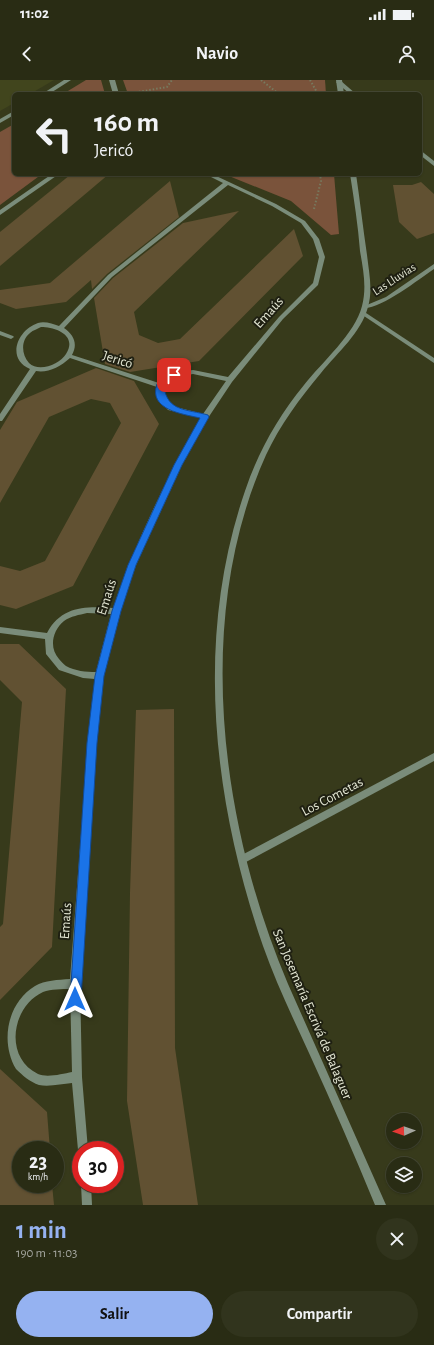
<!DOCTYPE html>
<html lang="es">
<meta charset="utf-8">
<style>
body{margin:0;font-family:"Alegreya Sans",sans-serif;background:#31341d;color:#f1f3f6;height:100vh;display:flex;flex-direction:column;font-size:15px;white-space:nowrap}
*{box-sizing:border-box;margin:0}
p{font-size:13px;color:#a5a7a0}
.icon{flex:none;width:22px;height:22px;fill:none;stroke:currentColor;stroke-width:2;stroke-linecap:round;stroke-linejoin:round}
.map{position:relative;height:1125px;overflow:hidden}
.sheet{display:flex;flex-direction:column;background:#292c14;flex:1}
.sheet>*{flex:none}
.top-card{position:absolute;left:12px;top:12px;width:410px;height:84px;border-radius:6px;box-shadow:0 1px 3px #0004,0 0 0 1px #454834;background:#292c14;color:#f1f3f6;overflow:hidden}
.needle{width:26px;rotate:268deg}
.controls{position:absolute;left:386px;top:1033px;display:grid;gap:8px}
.controls a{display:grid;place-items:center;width:36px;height:36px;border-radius:50%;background:#292c14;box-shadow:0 1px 3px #0004,0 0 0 1px #454834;font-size:20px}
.speed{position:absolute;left:12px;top:1061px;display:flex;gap:8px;font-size:20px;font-weight:700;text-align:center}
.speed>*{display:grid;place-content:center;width:52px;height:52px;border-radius:50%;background:#292c14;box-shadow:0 1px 3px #0004,0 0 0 1px #454834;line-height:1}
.speed small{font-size:10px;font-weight:400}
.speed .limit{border:6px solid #d22;background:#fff;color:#111}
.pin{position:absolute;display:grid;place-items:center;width:34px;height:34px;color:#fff;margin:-17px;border-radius:8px;box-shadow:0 2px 6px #0006}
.me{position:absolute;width:44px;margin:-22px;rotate:0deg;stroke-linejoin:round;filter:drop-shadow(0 0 3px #0008)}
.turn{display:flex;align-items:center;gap:14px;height:84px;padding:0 16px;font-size:18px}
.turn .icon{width:52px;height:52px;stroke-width:2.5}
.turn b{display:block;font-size:28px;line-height:34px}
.round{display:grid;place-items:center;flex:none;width:42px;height:42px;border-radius:21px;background:#31341d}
.overview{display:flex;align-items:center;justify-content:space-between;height:68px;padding:0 16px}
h1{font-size:24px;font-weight:700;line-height:30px;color:#95b2f1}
.button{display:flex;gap:8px;margin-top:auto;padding:8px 16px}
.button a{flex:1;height:46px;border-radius:24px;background:#95b2f1;color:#111;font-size:16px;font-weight:700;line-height:46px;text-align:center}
.button a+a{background:#31341d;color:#f1f3f6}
.status{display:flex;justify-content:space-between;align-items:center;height:28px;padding:0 20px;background:#292c14;direction:ltr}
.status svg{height:11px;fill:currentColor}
header{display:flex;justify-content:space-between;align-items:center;height:52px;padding:0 16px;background:#292c14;font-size:18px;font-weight:700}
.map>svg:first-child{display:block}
.built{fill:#41451d}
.green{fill:#7a533b}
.building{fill:#615132}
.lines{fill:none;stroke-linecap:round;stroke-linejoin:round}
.path{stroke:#777a5f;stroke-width:2;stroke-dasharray:1.5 2;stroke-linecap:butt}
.minor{fill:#7a8c7a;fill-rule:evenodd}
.tertiary{fill:#7a8c7a;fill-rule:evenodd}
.route{fill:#1a73e8;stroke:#114b97}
.labels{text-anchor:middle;stroke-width:4;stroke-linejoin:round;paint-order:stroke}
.far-street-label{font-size:12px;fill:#e3e6d3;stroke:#1f2012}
.street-label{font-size:14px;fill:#e3e6d3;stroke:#1f2012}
</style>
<div class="status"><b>11:02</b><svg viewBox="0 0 49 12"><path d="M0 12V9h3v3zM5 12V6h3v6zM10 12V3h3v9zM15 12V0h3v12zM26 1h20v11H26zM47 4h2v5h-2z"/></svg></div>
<header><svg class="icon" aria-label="back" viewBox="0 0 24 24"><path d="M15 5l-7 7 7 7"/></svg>Navio<svg class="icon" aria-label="person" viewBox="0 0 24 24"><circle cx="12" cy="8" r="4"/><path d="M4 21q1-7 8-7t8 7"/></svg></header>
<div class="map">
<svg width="434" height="1125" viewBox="0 0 434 1125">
<rect width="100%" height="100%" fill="#373a1b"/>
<path class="built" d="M0,0H54L30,14H14V23L0,31Z"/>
<g class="green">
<path d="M86,0H101L105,14H63Z"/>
<path d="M123,0H325L326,14H128Z"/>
<path d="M14,44V94H42L0,125V52Z"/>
<path d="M224,94H334L339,154L331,155L291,121Z"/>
</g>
<g class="building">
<path d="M76,94H109L0,186V152L70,95Z"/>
<path d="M170,101L179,137L107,194L92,209L91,200L66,222L16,229L0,223V210L50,203Z"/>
<path d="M421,102L434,114V153L417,159L399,142L393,105H412Z"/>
<path d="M239,131L134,232L139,255L158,263L180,259L294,149L303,176L199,281L130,292L105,284L94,218L113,198L183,143Z"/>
<path d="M96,288L134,301L159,344L73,506L16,529L0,525V486L20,491L45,481L121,343L110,323L91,319L49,337L0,423V350L17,322Z"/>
<path d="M0,564H19L66,609L52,867L0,920V847L3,844L22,622L0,600Z"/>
<path d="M174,629L175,968L198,1125H143L127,1021L130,813L136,630Z"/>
<path d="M0,989L47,1032L50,1070H21V1104H52L54,1125H0Z"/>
</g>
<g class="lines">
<g class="path">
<path d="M261,0L279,14"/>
<path d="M310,0L318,14"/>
<path d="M132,13L167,7L172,0"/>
<path d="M314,129L321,101L320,94"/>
</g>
<g class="minor">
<path d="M64,0H71L49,14H42Z"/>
<path d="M109,0H115L119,14H113Z"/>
<path d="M339,0L341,1L356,14H350L337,3L336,2Z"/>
<path d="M14,31V35L0,43V39Z"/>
<path d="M420,70L434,81V86L420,75Z"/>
<path d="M52,94H59L0,135V130Z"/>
<path d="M205,94H212L276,124L305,141L319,159L325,177L318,205L283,239L232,302L208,338L182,385L136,485L120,531L103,596L96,663L80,903L82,997L88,1070H81V1075L78,1070L72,1003C62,1004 49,1007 39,1005C30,1002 22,995 16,989C0,962 7,923 35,906C45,900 58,900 70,899L88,663L95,599L83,598L59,590L46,574L45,559L0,553V547L47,553C61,526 86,526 113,528C136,461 166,399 201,338L168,330L158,318L157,307L70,278C60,287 48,293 36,291L2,341H0V334L30,289C6,279 17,250 38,243C45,241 53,244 59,246L108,195L223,103ZM228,105L272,126L301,143L313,159L319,177L313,203L279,237L228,297L193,290L172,293L159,303L72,275C78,264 74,255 64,248L112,197ZM41,247C55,247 78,255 66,274C60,284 39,293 29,283C21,274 21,260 30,253C33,250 38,249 41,247ZM193,294L226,301L203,334L172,326L164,317L163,307L176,297ZM87,533L111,534L96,592C86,592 75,591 66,586C63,584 61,581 59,579C49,568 52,551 64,541C71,536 79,535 87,533ZM70,909L72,992C62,994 47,998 38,994C4,978 11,927 43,912C51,909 62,909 70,909Z"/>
<path d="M434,184V189C419,199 380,230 363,228L362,227L386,217Z"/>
<path d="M363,231L434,278V283L361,234V232Z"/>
<path d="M0,251L13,256L14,257L11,259L0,255Z"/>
<path d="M434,673V681L246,782L243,783L240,782L238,779L240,776Z"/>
<path d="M81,1103V1104H91L92,1125H82L81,1104Z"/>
</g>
<g class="tertiary">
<path d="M336,0H342L344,14H338Z"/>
<path d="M350,94H356C360,121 363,148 367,175C369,193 373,209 368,227C361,253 338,272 321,293C300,318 280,345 266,375C193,537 220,744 288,904L386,1125H375C354,1074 332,1023 309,973C293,938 276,903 263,866C213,721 194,559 245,411C258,372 278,337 304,305C322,282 355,254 362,226C367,207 363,189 360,171C358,145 354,120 350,94Z"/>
</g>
</g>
<path class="route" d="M174,292L178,295L177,296L164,306C167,332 187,329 208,335L209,337L182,385L136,485L121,531L104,596L97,663L81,919L79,923L75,925L71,923L70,919L87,663L95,596L112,531L128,485L174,385L200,338C183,334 148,330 157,304Z"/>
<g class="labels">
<g class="far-street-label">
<text transform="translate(394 199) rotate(-33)" y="4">Las Lluvias</text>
</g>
<g class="street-label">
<text transform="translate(268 232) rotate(-48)" y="5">Emaús</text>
<text transform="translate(118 279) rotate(18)" y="5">Jericó</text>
<text transform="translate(106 517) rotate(-72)" y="5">Emaús</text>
<text transform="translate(332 716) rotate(-28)" y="5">Los Cometas</text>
<text transform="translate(65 841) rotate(-86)" y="5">Emaús</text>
<text transform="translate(313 934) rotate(67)" y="5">San Josemaría Escrivá de Balaguer</text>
</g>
</g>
</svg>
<div class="controls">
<a><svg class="needle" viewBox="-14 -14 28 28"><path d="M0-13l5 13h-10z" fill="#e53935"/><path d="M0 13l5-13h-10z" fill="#a5a7a0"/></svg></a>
<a><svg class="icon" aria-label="layers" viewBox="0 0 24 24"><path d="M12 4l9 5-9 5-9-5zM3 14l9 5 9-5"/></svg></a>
</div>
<div class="speed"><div>23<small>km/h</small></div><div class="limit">30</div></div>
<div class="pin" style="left:174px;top:295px;background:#d93025"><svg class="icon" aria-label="arrive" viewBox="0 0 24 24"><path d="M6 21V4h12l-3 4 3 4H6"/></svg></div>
<svg class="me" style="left:75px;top:919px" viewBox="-20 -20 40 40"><path d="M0-17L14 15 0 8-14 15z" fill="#1a73e8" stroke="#fff" stroke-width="4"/></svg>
<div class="top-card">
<div class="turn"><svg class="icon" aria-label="left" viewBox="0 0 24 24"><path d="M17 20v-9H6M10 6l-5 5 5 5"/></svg><div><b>160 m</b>Jericó</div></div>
</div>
</div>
<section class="sheet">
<div class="overview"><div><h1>1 min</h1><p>190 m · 11:03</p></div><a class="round"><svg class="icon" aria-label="close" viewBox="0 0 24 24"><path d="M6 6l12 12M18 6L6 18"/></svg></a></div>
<div class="button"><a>Salir</a><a>Compartir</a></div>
</section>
